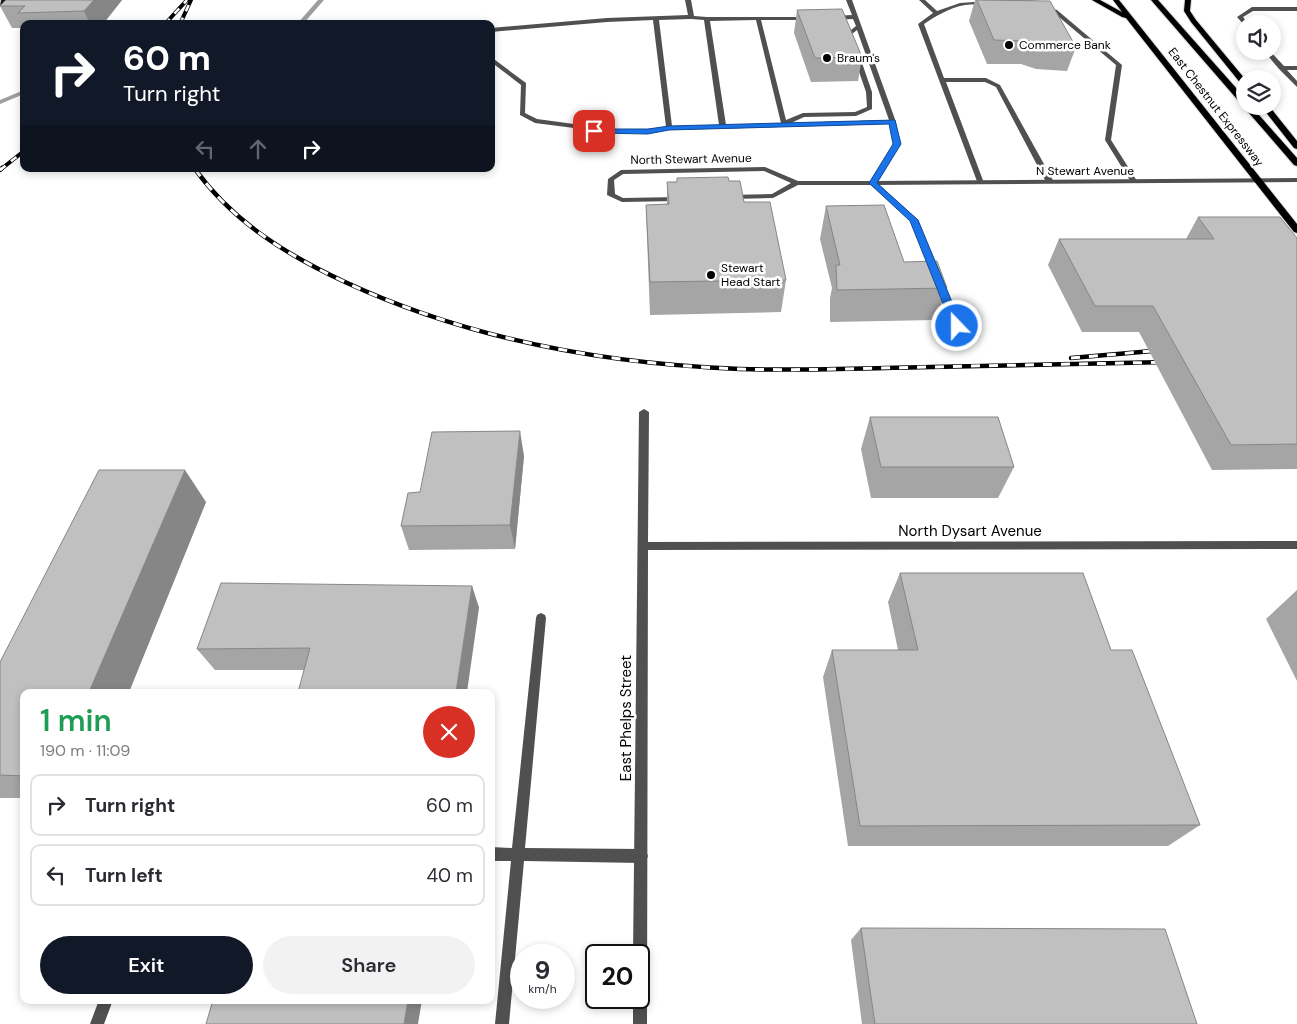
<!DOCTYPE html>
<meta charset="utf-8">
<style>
body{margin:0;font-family:"DM Sans",sans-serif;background:#f2f2f3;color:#2b2b33;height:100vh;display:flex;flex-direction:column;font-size:19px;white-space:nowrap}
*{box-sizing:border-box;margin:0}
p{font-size:16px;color:#7c7c81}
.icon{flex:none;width:28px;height:28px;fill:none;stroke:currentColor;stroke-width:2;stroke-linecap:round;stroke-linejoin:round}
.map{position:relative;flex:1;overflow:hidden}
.sheet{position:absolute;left:20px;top:689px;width:475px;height:315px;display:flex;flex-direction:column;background:#fff;border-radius:10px;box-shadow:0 2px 8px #0003}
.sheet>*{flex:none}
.top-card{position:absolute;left:20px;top:20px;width:475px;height:152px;border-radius:10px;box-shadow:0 2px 8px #0003;background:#111827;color:#fff;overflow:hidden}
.tools{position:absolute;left:1236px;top:15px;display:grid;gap:10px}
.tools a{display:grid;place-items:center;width:45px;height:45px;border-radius:50%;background:#fff;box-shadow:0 2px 8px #0003;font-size:25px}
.speed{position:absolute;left:510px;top:944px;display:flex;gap:10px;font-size:25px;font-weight:700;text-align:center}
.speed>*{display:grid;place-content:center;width:65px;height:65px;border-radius:50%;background:#fff;box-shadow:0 2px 8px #0003;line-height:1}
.speed small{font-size:12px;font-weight:400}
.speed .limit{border:2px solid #111;border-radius:8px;background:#fff;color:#111}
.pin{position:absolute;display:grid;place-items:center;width:42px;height:42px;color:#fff;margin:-21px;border-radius:10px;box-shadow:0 2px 8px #0006}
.me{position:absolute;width:55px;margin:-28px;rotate:338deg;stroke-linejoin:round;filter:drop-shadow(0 0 4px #0008)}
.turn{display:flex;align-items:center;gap:18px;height:105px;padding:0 20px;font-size:22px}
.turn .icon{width:65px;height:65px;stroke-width:2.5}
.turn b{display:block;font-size:35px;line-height:42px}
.lanes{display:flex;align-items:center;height:48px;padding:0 20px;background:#0003;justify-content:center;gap:25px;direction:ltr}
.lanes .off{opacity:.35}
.round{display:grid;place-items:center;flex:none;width:52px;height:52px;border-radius:26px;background:#f2f2f3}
.head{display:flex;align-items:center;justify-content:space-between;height:85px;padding:0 20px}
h1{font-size:30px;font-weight:600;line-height:38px;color:#1e9e55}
.primary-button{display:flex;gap:10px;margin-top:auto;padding:10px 20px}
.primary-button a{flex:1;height:58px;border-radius:30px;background:#111827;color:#fff;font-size:20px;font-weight:600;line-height:58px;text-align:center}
.primary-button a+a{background:#f2f2f3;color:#2b2b33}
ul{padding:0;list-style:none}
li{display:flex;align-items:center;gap:15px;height:62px;margin:0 10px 8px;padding:0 10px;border:2px solid #e1e1e2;border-radius:10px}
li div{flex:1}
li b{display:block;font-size:19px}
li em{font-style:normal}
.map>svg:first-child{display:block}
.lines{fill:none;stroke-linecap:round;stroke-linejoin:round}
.stream{fill:#9e9e9e;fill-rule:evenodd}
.primary-casing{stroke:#dbdbdb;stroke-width:2}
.service{fill:#505050;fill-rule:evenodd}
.minor{fill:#505050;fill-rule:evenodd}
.secondary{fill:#1d1d1d;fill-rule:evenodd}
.primary{fill:#000;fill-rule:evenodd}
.rail-far1-casing{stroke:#000;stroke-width:4}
.rail-casing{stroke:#000;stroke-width:4.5}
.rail-far1{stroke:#fff;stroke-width:2.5;stroke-dasharray:7;stroke-linecap:butt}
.rail{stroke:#fff;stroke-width:3;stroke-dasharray:9;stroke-linecap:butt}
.wall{fill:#a5a5a5}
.shaded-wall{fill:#868686}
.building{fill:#c0c0c0;stroke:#868686}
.route{fill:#1a73e8;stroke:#114b97}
.poi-dot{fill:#000;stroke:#fff;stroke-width:2}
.labels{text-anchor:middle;stroke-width:5;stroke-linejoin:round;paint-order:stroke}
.far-poi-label{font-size:12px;fill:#000;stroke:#fff;text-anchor:start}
.far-street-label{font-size:12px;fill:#000;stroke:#fff}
.street-label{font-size:15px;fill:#000;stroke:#fff}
</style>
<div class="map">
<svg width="1297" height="1024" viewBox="0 0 1297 1024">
<rect width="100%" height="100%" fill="#fff"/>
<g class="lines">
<g class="stream">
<path d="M318,0H324L303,24H297Z"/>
<path d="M24,90V94L0,104V100Z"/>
</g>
<defs>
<g id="primary">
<path d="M1092,0H1100L1122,12L1113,0H1119L1297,224V233L1294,232L1126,18L1122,17Z"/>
<path d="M1151,0H1158L1245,98V106H1251L1297,158V166L1294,165Z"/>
<path d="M1185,0H1191L1190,11L1196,20L1245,79V85H1242L1191,22L1184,11Z"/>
<path d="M1261,106H1269L1297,141V149L1294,148Z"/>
</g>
</defs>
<use href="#primary" class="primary-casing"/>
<g class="service">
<path d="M685,0H691L694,16L707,17H810L811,18L808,20H761L786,120L803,113L855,112L867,107L866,92L846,34L856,26L853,19L833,20L830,18L833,16L852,15L846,0H852L896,122L900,144L877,183L918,220L961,326L960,328L957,329L953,326L911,221L871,185H798L773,198L731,199L727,197L728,195L772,194L791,183L764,171L623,174L614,180L615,194L623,198L679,197L683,199L679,201L622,202L607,195L608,179L621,170L765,167L798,181H871L894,144L890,124L669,130L648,133H594L574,128L535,123L520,115L521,85L491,62V57L526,83L525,113L537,119L574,124L594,129H648L666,127L653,20L607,22L491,32V28L607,18L688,15ZM691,19L704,20L719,125L672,126L659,20ZM756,20L781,123L726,125L710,21ZM857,30L889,120L791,123L804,117L856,116L872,109V92L852,34Z"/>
<path d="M919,0H925L937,11L960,3L988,1L989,2C982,5 972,4 965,5C949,8 936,16 924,24L944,78H986L1000,85L1054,182L1052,183L1046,182L996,87L985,82H946L984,183L978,184L918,24L933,13Z"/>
<path d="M1043,6L1057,10L1122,65L1111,140L1137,181L1135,182H1131L1105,140L1116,65L1053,12L1043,8Z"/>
<path d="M1297,7V11H1253L1243,17L1248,24H1245V26L1237,17L1252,7Z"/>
<path d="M1264,51H1270L1284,66H1297V70H1287L1297,81V87L1279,69Z"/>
<path d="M541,613L545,615L546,618L525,848L641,849L646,851L648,856L646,861L641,863L524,861L509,1024H495L511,861H491V847L512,848L536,618L537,615Z"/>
<path d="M99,1000H113L104,1024H90Z"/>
</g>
<g class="minor">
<path d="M1297,178V182L873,185L869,183L873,181Z"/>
<path d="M644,409L649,412L648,542L1297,541V549L648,550L647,1024H633V998H639V955H633L639,412Z"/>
</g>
<path class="secondary" d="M1,0H7L0,6Z"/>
<use href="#primary" class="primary"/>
<defs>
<g id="rail-far1">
<path d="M165,24L187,0"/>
<path d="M180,24L191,0"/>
<path d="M0,170L24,151"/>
</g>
<g id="rail">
<path d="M195,169C233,222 287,255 345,282C468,339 606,364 740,369C804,371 868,368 931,367C1010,365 1089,364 1168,362"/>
<path d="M0,170L2,168"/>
<path d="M1071,358L1164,350"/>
</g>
</defs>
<use href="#rail-far1" class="rail-far1-casing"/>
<use href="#rail" class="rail-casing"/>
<use href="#rail-far1" class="rail-far1"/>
<use href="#rail" class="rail"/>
</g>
<g class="wall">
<path d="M122,0L103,24H24V28H12L0,6Z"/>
<path d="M975,0H1034L1076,47L1067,71L1036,69L1021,64H987L969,21Z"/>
<path d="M797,10L862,57L858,81L811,82L794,33Z"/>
<path d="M729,181L744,202L786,280L781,312L650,315L647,237L646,205L667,204V182Z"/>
<path d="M826,206L904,262L947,288L936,320L830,322V298L832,288L820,239Z"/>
<path d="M1198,217L1297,238V469L1212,470L1139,332H1082L1048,265L1059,239H1186Z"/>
<path d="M870,417L1014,467L998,498H871L861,449Z"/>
<path d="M524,456L515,549L409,550L401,526L420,492Z"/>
<path d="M206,502L129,692H24V798H0V662Z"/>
<path d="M900,573L1111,650L1200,825L1168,846H848L823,677L832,650H898L888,602Z"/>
<path d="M472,586L479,608L304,670H215L197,649Z"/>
<path d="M1297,590V681L1266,619Z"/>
<path d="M861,928L1197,1024H862L851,940Z"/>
</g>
<g class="shaded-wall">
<path d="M94,0H122L103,24H90L84,11Z"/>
<path d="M520,431L524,456L515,549L510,525Z"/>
<path d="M185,470L206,502L129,692H89Z"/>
<path d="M472,586L479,608L467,692H456Z"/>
<path d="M408,1000H422L418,1024H404Z"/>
</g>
<g class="building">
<path d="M6,0H94L84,11L18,13L25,6H0Z"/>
<path d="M977,0L1050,1L1076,47L1044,45L1029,41L994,40Z"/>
<path d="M842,9L862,57L815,58L797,10Z"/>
<path d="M728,177L729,181H740L744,202H770L786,280L650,282L646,205L669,204L667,182H677V178Z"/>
<path d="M884,205L904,262L937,261L947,288L837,290L836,265H840L826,206Z"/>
<path d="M1198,217H1280L1297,238V444L1231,445L1153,306H1095L1059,239H1214Z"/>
<path d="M870,417H998L1014,467H881Z"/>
<path d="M520,431L510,525L401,526L408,493L420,492L432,432Z"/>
<path d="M99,470H185L89,692H24V776L0,775V662Z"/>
<path d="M900,573H1083L1111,650H1132L1200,825L860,826L832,650H918Z"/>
<path d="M221,583L472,586L456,692H298L310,648L197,649Z"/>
<path d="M861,928L1165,929L1197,1024H875Z"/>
<path d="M213,1000H408L404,1024H206Z"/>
</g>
<path class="route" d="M895,120L901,144L877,183L918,220L962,326L960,328L957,329L952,326L910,221L869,183L893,144L889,124L669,130L648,134L594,133L590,131L594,129H648L669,126Z"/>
<g class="poi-dot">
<circle cx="1009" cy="45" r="5"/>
<circle cx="827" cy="58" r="5"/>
<circle cx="711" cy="275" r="5"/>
</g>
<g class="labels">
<g class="far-poi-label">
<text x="1019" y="49">Commerce Bank</text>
<text x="837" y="62">Braum's</text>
<text x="721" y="272">Stewart<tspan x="721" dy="14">Head Start</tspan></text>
</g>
<g class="far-street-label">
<text transform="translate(1216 107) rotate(52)" y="4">East Chestnut Expressway</text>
<text transform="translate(691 159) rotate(-1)" y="4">North Stewart Avenue</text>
<text x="1085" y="175">N Stewart Avenue</text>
</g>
<g class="street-label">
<text x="970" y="536">North Dysart Avenue</text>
<text transform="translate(626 718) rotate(-90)" y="5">East Phelps Street</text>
</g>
</g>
</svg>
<div class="tools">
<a><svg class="icon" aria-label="sound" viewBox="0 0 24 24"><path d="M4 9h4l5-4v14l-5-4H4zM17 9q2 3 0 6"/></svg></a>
<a><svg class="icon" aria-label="layers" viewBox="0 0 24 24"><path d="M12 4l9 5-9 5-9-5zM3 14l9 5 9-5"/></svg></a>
</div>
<div class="speed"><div>9<small>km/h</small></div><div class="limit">20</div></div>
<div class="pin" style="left:594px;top:131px;background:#d93025"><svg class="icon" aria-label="arrive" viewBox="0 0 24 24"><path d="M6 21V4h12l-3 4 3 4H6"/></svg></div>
<svg class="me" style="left:957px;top:326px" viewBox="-20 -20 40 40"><circle r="17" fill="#1a73e8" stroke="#fff" stroke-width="3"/><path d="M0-11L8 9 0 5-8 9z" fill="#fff"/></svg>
<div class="top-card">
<div class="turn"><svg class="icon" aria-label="right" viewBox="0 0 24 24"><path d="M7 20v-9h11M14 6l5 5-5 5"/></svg><div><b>60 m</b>Turn right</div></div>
<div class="lanes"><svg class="icon off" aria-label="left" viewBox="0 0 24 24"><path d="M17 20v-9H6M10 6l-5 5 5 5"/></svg><svg class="icon off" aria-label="ahead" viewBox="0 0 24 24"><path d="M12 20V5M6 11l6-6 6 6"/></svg><svg class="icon" aria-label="right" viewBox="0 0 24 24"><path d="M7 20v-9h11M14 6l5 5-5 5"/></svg></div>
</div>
<section class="sheet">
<div class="head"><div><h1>1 min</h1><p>190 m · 11:09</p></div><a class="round" style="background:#d93025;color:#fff"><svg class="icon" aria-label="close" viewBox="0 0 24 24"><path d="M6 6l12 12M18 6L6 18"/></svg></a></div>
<ul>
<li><svg class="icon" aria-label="right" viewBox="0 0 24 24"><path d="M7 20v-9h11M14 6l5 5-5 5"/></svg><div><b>Turn right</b></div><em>60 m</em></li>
<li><svg class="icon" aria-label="left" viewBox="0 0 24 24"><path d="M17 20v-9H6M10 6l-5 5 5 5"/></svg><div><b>Turn left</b></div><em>40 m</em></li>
</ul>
<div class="primary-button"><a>Exit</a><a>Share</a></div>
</section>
</div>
